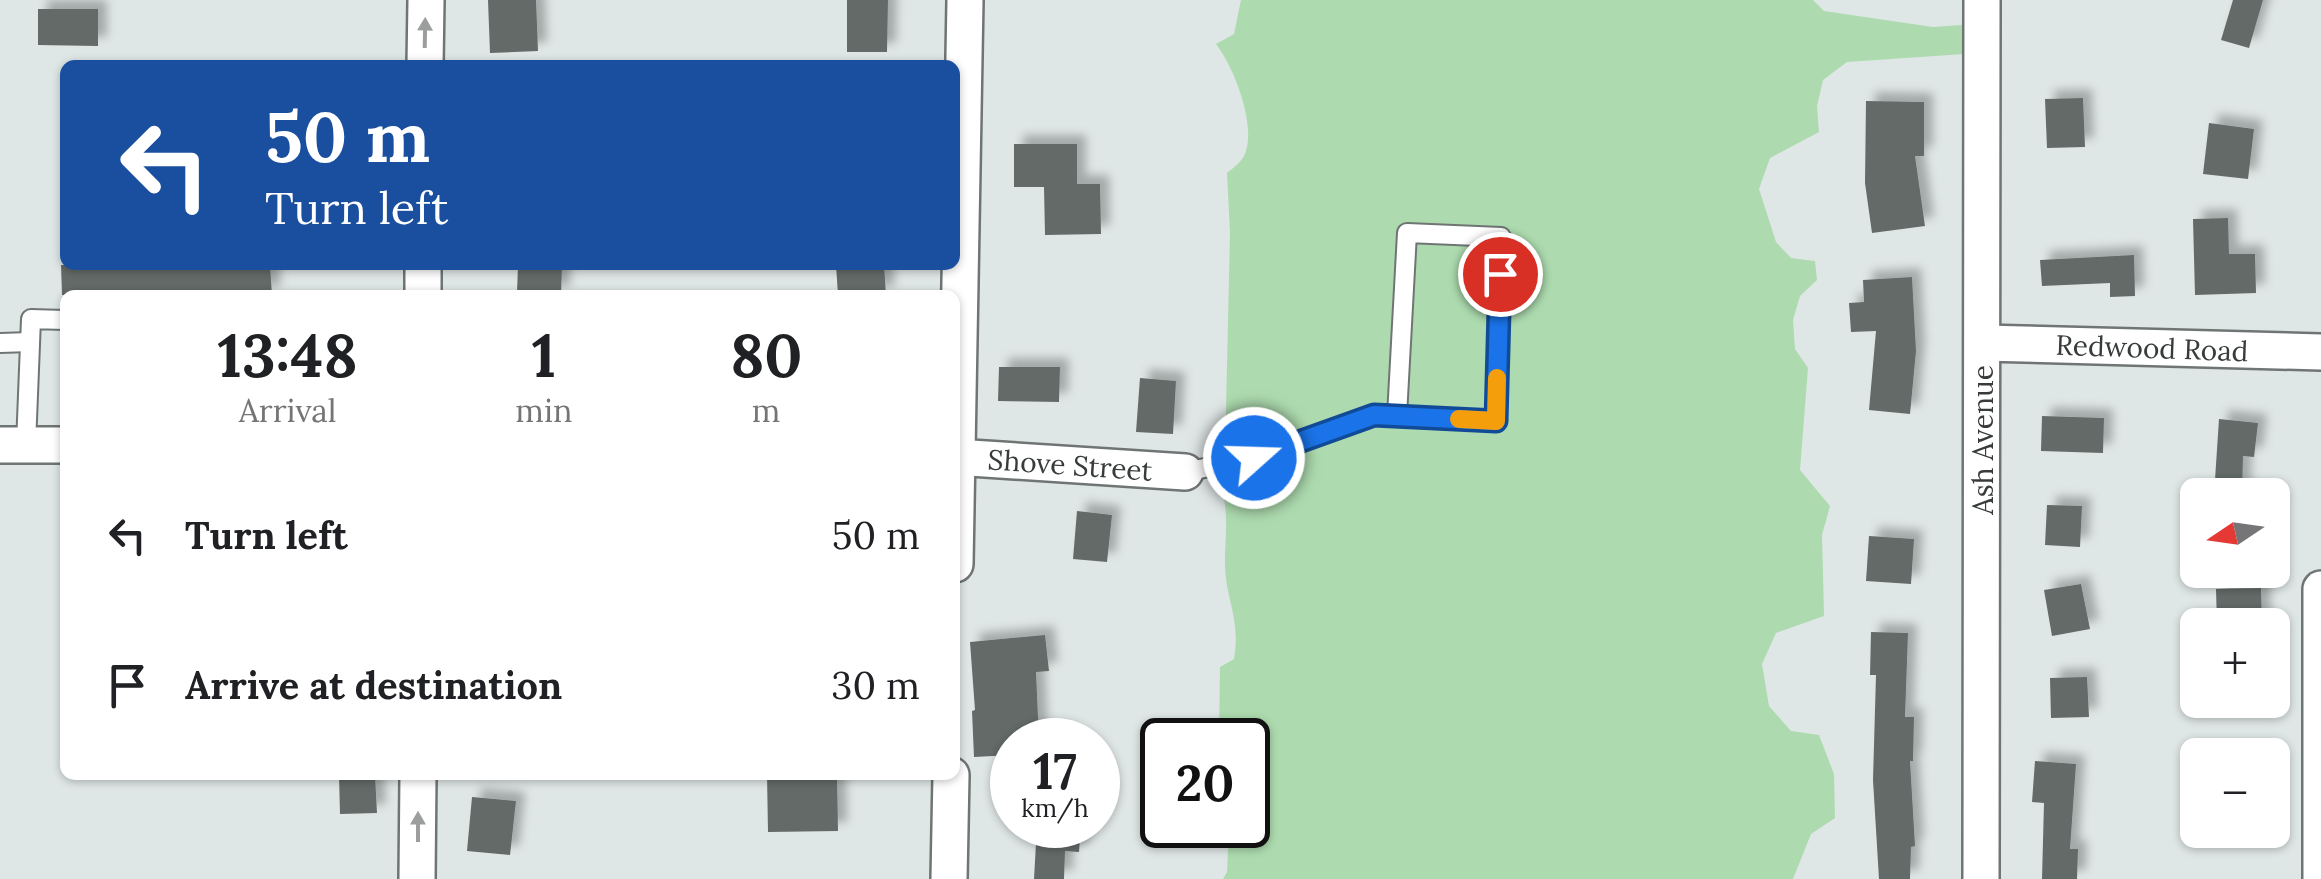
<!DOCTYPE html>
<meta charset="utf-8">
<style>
body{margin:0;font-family:Lora,serif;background:#f2f2f2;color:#202124;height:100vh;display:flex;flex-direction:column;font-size:38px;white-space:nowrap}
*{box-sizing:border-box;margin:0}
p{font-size:32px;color:#757577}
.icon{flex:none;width:55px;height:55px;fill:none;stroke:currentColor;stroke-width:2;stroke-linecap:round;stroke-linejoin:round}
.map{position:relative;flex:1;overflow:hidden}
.side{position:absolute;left:60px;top:290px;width:900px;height:490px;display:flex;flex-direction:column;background:#fff;border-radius:15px;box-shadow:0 2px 8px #0004}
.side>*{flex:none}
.top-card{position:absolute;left:60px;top:60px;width:900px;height:210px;border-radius:15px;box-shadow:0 2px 8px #0004;background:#1a4fa0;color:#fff;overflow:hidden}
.needle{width:65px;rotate:257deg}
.controls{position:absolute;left:2180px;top:478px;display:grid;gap:20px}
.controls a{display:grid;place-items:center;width:110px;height:110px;border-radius:15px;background:#fff;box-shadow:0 2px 8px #0004;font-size:50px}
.speed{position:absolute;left:990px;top:718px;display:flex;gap:20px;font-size:50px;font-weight:700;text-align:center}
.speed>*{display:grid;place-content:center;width:130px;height:130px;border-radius:50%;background:#fff;box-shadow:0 2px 8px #0004;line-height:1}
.speed small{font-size:25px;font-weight:400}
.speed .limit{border:5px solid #111;border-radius:15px;background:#fff;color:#111}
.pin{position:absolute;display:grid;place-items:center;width:85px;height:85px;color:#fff;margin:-42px;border:5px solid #fff;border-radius:50%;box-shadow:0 2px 10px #0007}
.me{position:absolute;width:110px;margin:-55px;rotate:70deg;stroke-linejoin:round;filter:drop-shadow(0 0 8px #0008)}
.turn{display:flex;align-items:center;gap:35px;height:210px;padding:0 40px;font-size:45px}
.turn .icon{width:130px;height:130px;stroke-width:2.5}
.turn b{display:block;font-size:70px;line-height:85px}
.eta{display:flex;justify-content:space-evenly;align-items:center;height:170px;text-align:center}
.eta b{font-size:60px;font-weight:700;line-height:70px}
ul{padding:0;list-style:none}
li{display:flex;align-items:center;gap:30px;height:150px;padding:0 40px}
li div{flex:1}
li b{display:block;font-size:38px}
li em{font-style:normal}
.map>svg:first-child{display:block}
.green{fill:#addbaf}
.building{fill:#646a67;filter:url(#shadow)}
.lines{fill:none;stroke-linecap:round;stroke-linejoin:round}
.service-casing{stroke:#6f7574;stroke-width:22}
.minor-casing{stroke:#6f7574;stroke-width:40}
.service{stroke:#fff;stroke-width:18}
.minor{stroke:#fff;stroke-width:35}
.oneway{fill:#9c9d9d}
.route-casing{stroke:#114b97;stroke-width:25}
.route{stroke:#1a73e8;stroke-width:18}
.slow{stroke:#f59e0b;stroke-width:18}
.labels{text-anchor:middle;stroke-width:10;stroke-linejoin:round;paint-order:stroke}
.street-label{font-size:28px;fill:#383b3b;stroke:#fff}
</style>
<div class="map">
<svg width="2321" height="879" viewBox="0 0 2321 879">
<defs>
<filter id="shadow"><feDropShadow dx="9" dy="-9" stdDeviation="5" flood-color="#0004"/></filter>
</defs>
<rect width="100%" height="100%" fill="#dfe7e6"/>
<path class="green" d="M1241,0H1813L1824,11L1933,27L1975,24L1979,53L1847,62L1823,80L1817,106L1819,132L1770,158L1759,189L1776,242L1791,258L1815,261L1817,280L1800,296L1793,320L1795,349L1808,368L1800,470L1830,506L1822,535L1824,616L1776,633L1762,664L1769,706L1791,731L1819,735L1834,774L1835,818L1811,834L1793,879H1223L1227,872L1229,825H1248V740H1219L1220,667L1234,659C1241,619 1225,598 1225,563C1225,539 1228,523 1224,498L1230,232L1227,173C1232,169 1241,162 1244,156C1258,128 1234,67 1216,44L1234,34Z"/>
<g class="building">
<path d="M488,0H536L538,51L490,53Z"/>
<path d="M847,0H888L887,52H847Z"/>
<path d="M2233,0H2263L2249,48L2221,40Z"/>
<path d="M38,9H98V46L38,45Z"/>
<path d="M2083,98L2085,147L2047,148L2045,99Z"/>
<path d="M1866,101L1924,102V156H1915L1925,226L1872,233L1865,183Z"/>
<path d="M2209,123L2254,129L2248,179L2203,174Z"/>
<path d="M1014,144H1077V184H1100L1101,234L1045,235L1044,187H1014Z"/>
<path d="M2228,218L2229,254H2255L2256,293L2195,295L2193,219Z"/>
<path d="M2134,255L2135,296L2110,297V283L2042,286L2040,260Z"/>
<path d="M61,265H270L272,295H62Z"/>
<path d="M518,265H562L561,295L517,293Z"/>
<path d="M836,265H884L886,295H838Z"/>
<path d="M1912,277L1916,351L1910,414L1869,410L1876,331L1851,332L1849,303L1864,302L1863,280Z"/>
<path d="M999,367H1060L1059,402L998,401Z"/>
<path d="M1140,378L1176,381L1173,434L1136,432Z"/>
<path d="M2042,416L2104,418L2103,453L2041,451Z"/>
<path d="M2219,419L2258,423L2254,457L2243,456L2242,495H2214Z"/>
<path d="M2047,505L2082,506L2080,547L2045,545Z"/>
<path d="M1077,511L1112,515L1107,562L1073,559Z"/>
<path d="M1869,536L1914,539L1911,584L1866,581Z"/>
<path d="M2081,584L2090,629L2052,636L2044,590Z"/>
<path d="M2261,588L2262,625H2217L2216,589Z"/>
<path d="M1871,632L1908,633L1905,717H1914L1913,761H1910L1915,846L1911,847L1910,879H1879L1873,780L1876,675H1870Z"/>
<path d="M1045,635L1049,671L1036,672L1039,740H1012V755L974,757L972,711L975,710L970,642Z"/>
<path d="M2087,677L2089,717L2051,718L2050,678Z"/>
<path d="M2035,761L2076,764L2070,849H2078L2077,879H2042L2044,803L2032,802Z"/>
<path d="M339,775H375L377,813L340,814Z"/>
<path d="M767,775H837L838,831L768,832Z"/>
<path d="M472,797L516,801L510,855L467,851Z"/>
<path d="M1037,825H1081L1079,852L1065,851L1064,879H1034Z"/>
</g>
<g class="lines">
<defs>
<g id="service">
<path d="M0,343L30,342"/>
<path d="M26,445L31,319L65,320"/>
<path d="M1185,472L1253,458L1374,415L1496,421L1501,237L1407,233L1397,416"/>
</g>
<g id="minor">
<path d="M425,65L426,0"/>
<path d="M423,295V265"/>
<path d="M1983,343L2321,352"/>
<path d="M0,445H65"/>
<path d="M955,457L1185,472"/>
<path d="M955,564L965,0"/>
<path d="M417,879L418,775"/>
<path d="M949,879L951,775"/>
<path d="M1981,879L1982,0"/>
<path d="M2321,879V589"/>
</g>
</defs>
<use href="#service" class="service-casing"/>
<use href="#minor" class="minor-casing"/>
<use href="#service" class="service"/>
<use href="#minor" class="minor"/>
</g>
<defs><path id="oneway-solid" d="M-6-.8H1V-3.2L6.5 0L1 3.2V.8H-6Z" transform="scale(2.5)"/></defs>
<g class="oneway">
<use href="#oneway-solid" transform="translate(425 33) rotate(-89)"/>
<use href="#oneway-solid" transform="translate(418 827) rotate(-90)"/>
</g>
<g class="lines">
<defs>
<path id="route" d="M1254,458L1374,415L1496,421L1500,274"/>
</defs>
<use href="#route" class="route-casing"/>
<use href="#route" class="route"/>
<path class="slow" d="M1459,419L1496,421L1497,378"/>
</g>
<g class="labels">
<g class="street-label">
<text transform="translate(2152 348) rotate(2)" y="10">Redwood Road</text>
<text transform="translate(1983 440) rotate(-90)" y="10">Ash Avenue</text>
<text transform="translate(1070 465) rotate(4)" y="10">Shove Street</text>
</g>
</g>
</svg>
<div class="controls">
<a><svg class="needle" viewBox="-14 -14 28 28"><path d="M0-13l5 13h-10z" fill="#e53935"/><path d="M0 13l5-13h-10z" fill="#757577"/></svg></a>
<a>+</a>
<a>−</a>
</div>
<div class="speed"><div>17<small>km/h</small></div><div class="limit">20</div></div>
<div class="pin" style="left:1500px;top:274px;background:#d93025"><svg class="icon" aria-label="arrive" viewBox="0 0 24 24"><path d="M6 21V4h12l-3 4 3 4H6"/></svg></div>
<svg class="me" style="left:1254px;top:458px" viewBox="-20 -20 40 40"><circle r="17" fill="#1a73e8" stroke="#fff" stroke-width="3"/><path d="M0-11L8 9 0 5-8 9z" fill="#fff"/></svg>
<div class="top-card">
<div class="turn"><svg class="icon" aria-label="left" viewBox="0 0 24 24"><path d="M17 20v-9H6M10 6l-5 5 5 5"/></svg><div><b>50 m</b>Turn left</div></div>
</div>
<section class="side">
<div class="eta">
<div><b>13:48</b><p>Arrival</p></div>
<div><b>1</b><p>min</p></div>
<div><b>80</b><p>m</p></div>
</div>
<ul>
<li><svg class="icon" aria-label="left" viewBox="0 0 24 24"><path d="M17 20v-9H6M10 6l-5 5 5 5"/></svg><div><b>Turn left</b></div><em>50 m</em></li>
<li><svg class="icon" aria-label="arrive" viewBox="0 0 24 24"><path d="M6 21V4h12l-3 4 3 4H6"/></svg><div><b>Arrive at destination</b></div><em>30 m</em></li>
</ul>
</section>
</div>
